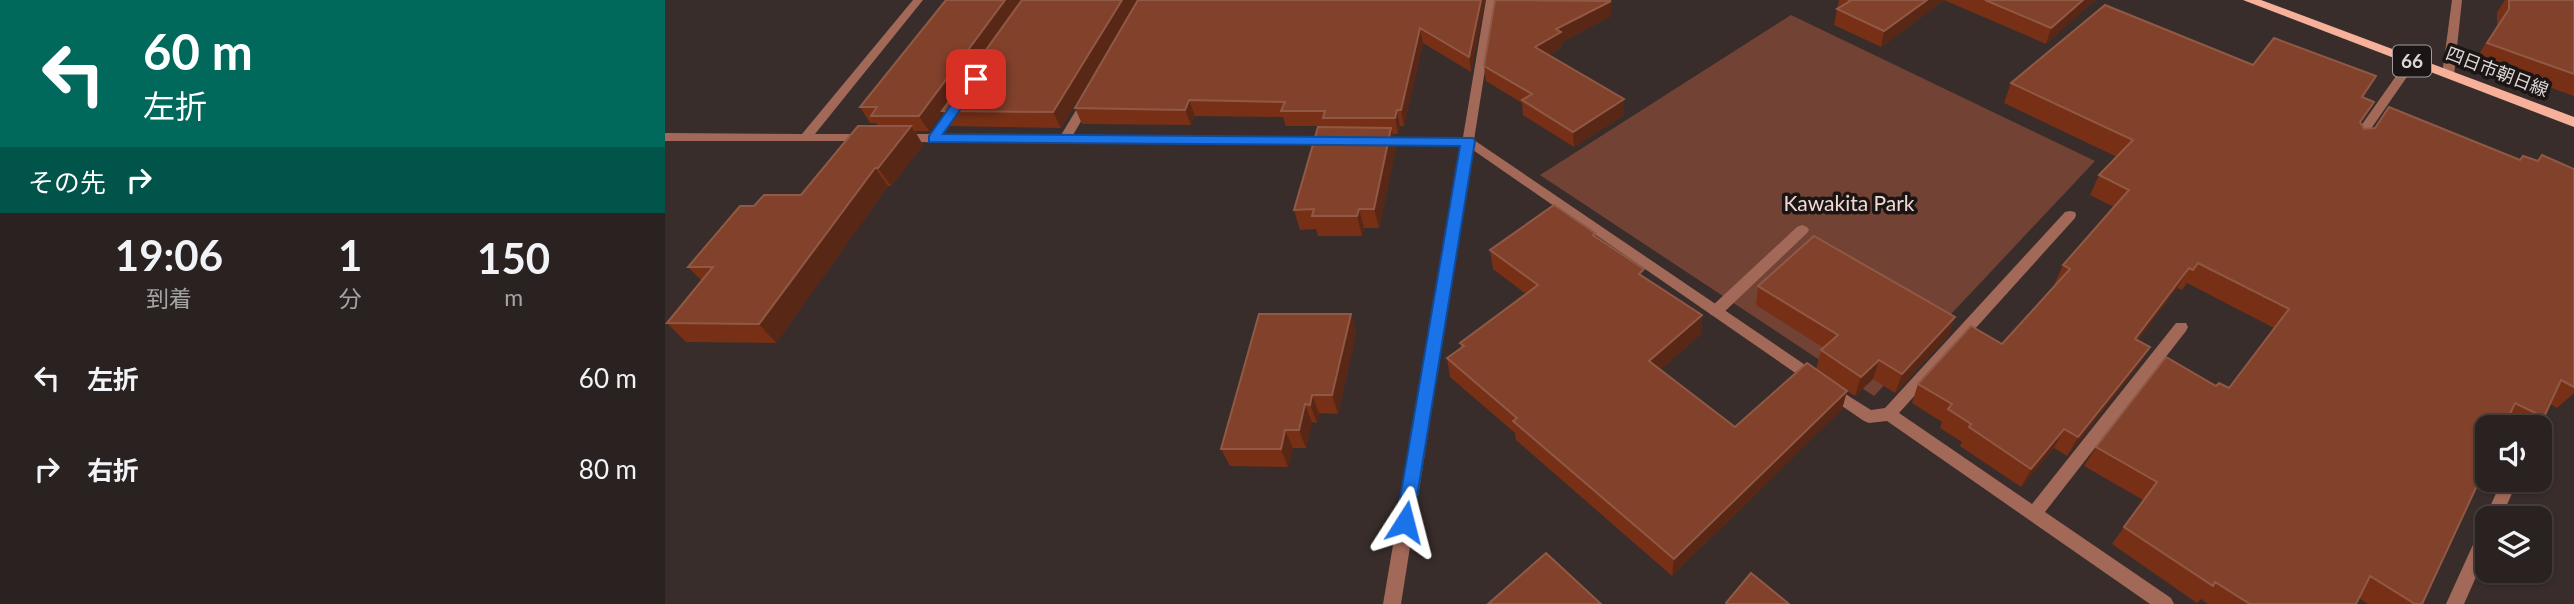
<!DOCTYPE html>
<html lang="ja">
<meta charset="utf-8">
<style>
body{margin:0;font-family:Lato,"Noto Sans JP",sans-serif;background:#362f2d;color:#f1f3f6;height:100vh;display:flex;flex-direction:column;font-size:26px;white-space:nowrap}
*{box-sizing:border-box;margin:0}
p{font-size:23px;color:#a5a4a5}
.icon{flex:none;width:38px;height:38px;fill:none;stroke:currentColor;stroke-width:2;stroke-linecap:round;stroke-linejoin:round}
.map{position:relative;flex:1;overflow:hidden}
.details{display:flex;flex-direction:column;background:#2a2220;width:665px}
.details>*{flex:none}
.banner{background:#00695c;color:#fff;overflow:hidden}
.buttons{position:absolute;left:1810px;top:415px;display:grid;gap:14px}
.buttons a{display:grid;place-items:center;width:77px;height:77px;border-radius:14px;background:#2a2220;box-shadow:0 2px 5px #0004,0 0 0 2px #463f3e;font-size:35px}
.pin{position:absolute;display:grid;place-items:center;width:60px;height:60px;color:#fff;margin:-30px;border-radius:14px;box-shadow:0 4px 10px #0006}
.me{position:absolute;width:77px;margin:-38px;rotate:9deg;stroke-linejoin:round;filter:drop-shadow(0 0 5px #0008)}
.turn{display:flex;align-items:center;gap:24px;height:147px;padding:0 28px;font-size:32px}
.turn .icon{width:91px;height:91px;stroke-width:2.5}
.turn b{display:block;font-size:49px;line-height:60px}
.then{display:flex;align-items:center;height:66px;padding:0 28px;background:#0003;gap:14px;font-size:26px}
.eta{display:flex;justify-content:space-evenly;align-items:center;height:119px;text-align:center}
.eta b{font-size:42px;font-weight:700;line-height:49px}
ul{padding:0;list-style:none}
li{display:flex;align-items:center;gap:21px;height:91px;padding:0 28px}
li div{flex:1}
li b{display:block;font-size:26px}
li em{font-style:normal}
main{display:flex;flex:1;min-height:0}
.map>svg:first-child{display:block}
.green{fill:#724335}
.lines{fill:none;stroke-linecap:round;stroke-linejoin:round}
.service{fill:#a36958;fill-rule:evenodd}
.minor{fill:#a36958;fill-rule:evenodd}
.primary{fill:#f7b19b;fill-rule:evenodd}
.wall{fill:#773016}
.shaded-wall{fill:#592716}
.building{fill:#82412b;stroke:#905945;stroke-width:2}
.route{fill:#1a73e8;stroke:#114b97;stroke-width:2}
.labels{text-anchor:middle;stroke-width:7;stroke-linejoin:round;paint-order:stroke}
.far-street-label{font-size:18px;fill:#ddd6d4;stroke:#1b1615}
.shield{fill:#1b1615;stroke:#a39c9b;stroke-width:2}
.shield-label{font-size:19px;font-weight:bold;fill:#ddd6d4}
.park-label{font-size:21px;fill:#f1d9d2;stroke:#1b1615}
</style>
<main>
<section class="details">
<div class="banner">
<div class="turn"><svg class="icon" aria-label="left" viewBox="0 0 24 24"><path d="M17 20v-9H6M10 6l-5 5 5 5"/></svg><div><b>60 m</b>左折</div></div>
<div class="then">その先<svg class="icon" aria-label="right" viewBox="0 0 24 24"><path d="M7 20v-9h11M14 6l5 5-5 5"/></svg></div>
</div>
<div class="eta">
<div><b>19:06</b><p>到着</p></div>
<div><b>1</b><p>分</p></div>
<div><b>150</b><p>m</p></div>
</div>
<ul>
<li><svg class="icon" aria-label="left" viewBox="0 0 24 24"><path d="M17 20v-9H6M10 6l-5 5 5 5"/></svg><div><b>左折</b></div><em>60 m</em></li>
<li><svg class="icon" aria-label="right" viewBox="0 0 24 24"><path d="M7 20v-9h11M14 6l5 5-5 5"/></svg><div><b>右折</b></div><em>80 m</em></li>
</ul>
</section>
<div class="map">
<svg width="1909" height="604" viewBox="0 0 1909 604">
<rect width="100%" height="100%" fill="#382d2a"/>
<path class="green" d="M1126,15L1430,161L1209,396L875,175Z"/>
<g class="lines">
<path class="service" d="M1137,225L1142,227L1144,230L1142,233L1056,315H1046L1044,311L1046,307L1132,227Z"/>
<g class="minor">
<path d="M248,0H258L150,134H202L208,138L206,141H0V133L137,134Z"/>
<path d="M821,0H831L809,140L1155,375L1157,379L1155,383H1145L808,150L736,604H718L796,145H712L706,141L712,137H798Z"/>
<path d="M1787,0H1797L1789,75L1783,78L1777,75Z"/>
<path d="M1747,58L1753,61L1694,146H1686L1684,143L1686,140L1743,59Z"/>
<path d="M423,95L429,99L408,135L667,137L673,141L667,145L236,142L230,138L236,134H265L288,103L292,102L298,106L277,134L396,135L419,97Z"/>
<path d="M1405,211L1410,212L1411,215L1410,218L1234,413L1367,504L1511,323H1521L1523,327L1521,331L1380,512L1506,598L1509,604H1485L1222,421L1204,423L1199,421L1161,395L1158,391L1161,387L1166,385L1206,410L1220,408L1400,212Z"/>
<path d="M1837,480H1853L1836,518H1822V522L1820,518Z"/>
<path d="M1822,525V552L1799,604H1781L1816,527Z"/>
</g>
<path class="primary" d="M1578,0H1596L1909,117V127Z"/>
</g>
<g class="wall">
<path d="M281,0H820L806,72L758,43L739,126H735L733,134H728L731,147L714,228H699L697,236H653L651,229L635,230L629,210L661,126H621L618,117L530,116L526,125L417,124L410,108L472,2L470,4L396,128L286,126L278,112L264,131H250L258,145L226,186H223L111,343L21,342L2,323L37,281L23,267L89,206L136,195L213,126L211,123H205L195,107Z"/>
<path d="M1174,0H1430L1381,44L1279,0L1216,47L1169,25Z"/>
<path d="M1840,0H1909V96L1810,60L1832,26V12Z"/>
<path d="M946,1V16L897,42V47L884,55L959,115L909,147L858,115L857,103L821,81L819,66Z"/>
<path d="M1588,65L1697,97L1695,122L1699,129L1854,160L1858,156L1872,161L1877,155L1909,169V393L1892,408L1885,404L1879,417L1868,427H1822L1757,604H1703L1694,598L1691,604H1543L1536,599L1532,603L1447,544L1478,500L1419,466L1431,447L1551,386L1564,388L1609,328L1522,283L1517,290L1512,288L1473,340L1485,347L1473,366L1402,456L1389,448L1356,487L1295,446L1297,442L1275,428L1277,422L1247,403L1253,384L1337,344L1390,286L1389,285L1398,265L1449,207L1425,195L1434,175L1452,157L1339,103L1346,83Z"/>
<path d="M930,233V236L979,277L1037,315L1036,334L995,370L1070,427L1151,370L1156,350L1159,348L1091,305L1093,286L1290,317L1283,336L1230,393L1208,379L1190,396L1182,391L1177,409L1007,576L851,440L850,433L785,377L782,358L796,348L795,343L861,294L828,269L825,250Z"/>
<path d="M686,314L691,333L673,414L654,413L652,423L647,422L641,448H628L623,467L565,466L556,449Z"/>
</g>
<g class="shaded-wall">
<path d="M340,0H359L277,111L278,112L264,131L254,116Z"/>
<path d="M457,0H475L470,4L396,128L388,112Z"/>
<path d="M816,0H820L806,72L804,57Z"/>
<path d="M1262,0H1279L1216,47L1219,31Z"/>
<path d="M1418,0H1430L1381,44L1386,28Z"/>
<path d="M946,1V16L897,42V47L871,63L870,47L891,29Z"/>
<path d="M755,28L758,43L739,126L736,110Z"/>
<path d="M959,99V115L909,147L908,132Z"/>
<path d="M524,100L530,116L526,125L520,110Z"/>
<path d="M732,110L735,126L733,134L730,118Z"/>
<path d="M246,126L258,145L226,186L213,168Z"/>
<path d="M726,128L731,147L714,228L709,209Z"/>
<path d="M210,168L223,186L111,343L94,324Z"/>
<path d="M694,209L699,228L697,236L692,216Z"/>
<path d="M1524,268L1512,288L1459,358L1470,339Z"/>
<path d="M686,314L691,333L673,414L667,395Z"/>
<path d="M1037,315L1036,334L984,380V361Z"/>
<path d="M1290,317L1283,336L1230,393L1237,374Z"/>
<path d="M1485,347L1473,366L1402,456L1413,437Z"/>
<path d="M1214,360L1208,379L1190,396L1196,377Z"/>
<path d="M1182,391L1177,409L1007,576L1009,559Z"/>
<path d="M647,395L654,413L652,423L645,405Z"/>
<path d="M640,404L647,422L641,448L634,430Z"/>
<path d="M1399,429L1389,448L1356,487L1366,469Z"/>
<path d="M620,430L628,448L623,467L616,449Z"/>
</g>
<g class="building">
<path d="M281,0H340L254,116H206L212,107H195Z"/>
<path d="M357,0H457L388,112L277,111Z"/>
<path d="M473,0H816L804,57L755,28L736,110H732L730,118H658L660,111H616L620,102L524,100L520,110L410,108Z"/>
<path d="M830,0L946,1L891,29L896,32L870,47L959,99L908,132L857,100L867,94L819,66Z"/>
<path d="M1183,0H1262L1219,31L1172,9L1185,1Z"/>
<path d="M1320,0H1418L1386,28Z"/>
<path d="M1844,0H1909V74L1822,43L1844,9Z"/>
<path d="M1440,5L1588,65L1609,38L1711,76L1697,97L1709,102L1695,122L1699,129L1710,128L1724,107L1855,160L1858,156L1873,161L1877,155L1909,169V387L1896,380L1879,417L1850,403L1839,427H1822V464L1757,604H1750L1705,576L1691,604H1585L1550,582L1548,586L1459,527L1492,482L1431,447L1501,357L1551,386L1554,383L1564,388L1624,309L1533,263L1528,270L1524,268L1470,339L1485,347L1413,437L1399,429L1366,469L1304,427L1306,424L1283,409L1287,404L1253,384L1306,326L1337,344L1405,269L1398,265L1464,190L1434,175L1468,140L1346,83Z"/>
<path d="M193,126H246L213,168H210L94,324L2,323L48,267H23L75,206H89L99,195H136Z"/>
<path d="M653,127L726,128L709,209H694L692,216H647L649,209L629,210Z"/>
<path d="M889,205L930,233L928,235L979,269L974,274L1037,315L984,361L1070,427L1142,363L1182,391L1009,559L848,421L852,418L782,358L799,346L795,343L873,285L825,250Z"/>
<path d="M1149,236L1290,317L1237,374L1214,360L1196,377L1156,350L1173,335L1093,286Z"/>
<path d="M594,314H686L667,395H647L645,405L640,404L634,430H620L616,449H556Z"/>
<path d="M881,553L936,604H823Z"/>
<path d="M1086,573L1124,604H1062L1061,603Z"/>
</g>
<path class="route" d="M311,75L317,79L278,134L808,138L810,141L747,528L740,531L734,528L731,522L795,146L264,142V136L306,77Z"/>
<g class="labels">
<g class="far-street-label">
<text transform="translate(1832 72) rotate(21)" y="6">四日市朝日線</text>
</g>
<rect class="shield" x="1728" y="45.5" width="38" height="31" rx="5"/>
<g class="shield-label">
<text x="1747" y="68">66</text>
</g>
<g class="park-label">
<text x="1184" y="211">Kawakita Park</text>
</g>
</g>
</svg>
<div class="buttons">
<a><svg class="icon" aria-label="sound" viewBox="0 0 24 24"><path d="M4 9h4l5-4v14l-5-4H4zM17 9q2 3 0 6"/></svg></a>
<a><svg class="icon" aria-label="layers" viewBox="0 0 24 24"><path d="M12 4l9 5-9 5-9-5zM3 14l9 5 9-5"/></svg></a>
</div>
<div class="pin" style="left:311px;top:79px;background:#d93025"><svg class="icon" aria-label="arrive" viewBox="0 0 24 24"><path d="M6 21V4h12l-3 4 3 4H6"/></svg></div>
<svg class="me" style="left:740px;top:522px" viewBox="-20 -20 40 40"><path d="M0-17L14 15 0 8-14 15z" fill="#1a73e8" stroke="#fff" stroke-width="4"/></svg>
</div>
</main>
